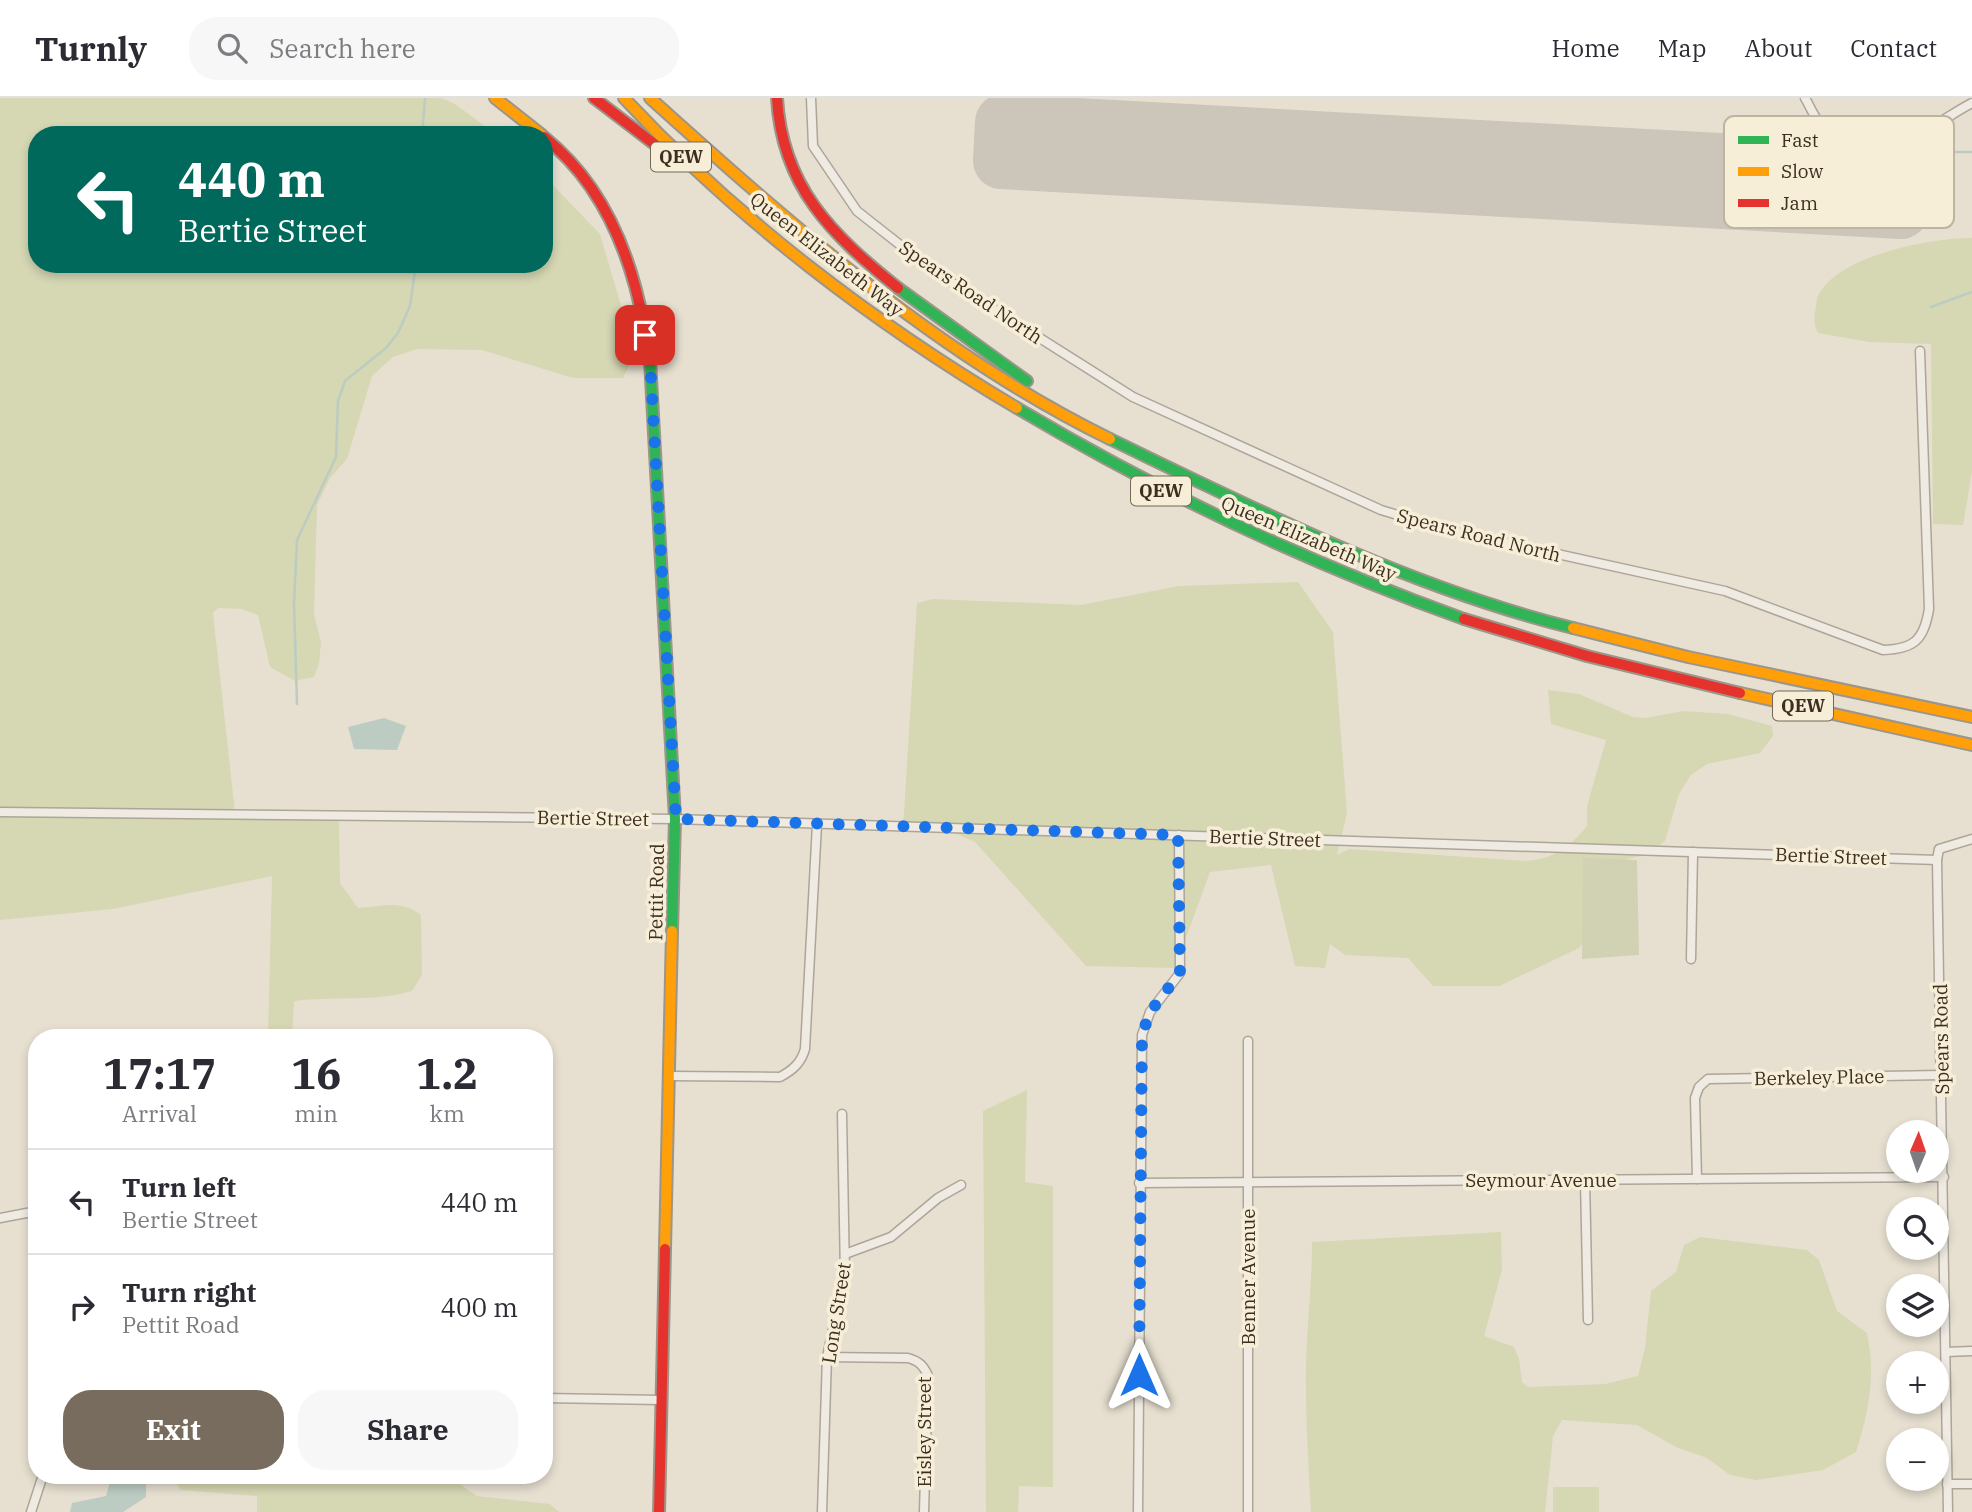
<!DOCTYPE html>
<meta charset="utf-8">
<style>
body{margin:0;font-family:"IBM Plex Serif",serif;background:#f7f7f7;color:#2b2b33;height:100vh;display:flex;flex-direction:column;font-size:26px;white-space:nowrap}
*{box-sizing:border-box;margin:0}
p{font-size:23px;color:#7c7c81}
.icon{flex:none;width:38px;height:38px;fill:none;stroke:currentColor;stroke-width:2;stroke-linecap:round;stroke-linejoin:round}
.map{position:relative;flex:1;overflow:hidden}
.details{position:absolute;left:28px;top:931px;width:525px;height:455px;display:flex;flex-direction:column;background:#fff;border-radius:28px;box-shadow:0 4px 10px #0003}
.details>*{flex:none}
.guide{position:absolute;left:28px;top:28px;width:525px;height:147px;border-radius:28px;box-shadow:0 4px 10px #0003;background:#00695c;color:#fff;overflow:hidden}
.needle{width:46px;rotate:2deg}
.fabs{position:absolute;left:1886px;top:1022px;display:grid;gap:14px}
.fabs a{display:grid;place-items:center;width:63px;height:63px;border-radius:50%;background:#fff;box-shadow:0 4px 10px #0003;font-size:35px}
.pin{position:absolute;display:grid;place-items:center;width:60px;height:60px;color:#fff;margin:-30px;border-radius:14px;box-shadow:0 4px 10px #0006}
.me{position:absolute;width:77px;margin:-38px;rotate:0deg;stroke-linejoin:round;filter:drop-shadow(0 0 5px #0008)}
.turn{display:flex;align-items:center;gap:24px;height:147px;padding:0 35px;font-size:32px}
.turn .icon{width:91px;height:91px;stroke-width:2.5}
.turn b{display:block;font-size:49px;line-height:60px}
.eta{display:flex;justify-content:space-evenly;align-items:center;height:119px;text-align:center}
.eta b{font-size:42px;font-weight:700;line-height:49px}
.cta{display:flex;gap:14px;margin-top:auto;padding:14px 35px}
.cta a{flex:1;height:80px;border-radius:28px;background:#786c5e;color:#fff;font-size:28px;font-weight:700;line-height:80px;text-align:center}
.cta a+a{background:#f7f7f7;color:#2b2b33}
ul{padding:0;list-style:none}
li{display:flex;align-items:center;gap:21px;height:105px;padding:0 35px;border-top:2px solid #e1e1e2}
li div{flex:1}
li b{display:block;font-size:26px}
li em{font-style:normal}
header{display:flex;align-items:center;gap:42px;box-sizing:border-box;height:98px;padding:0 35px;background:#fff;border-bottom:2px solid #e1e1e2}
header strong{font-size:33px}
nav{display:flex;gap:38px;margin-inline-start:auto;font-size:24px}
.search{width:490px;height:63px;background:#f7f7f7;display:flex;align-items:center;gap:18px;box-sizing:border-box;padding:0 24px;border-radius:28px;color:#7c7c81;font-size:26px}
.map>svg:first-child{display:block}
.green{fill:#d6d7b3}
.cemetery{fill:#d1d1b3}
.water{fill:#bcccc2}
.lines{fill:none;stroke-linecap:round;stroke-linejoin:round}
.stream{stroke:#bcccc2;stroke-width:2.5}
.runway{stroke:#cbc5ba;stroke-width:56}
.street-casing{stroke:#ada599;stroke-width:11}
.fast-casing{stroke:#9c958a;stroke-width:14}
.slow-casing{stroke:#9c958a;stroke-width:14}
.jam-casing{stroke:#9c958a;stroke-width:14}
.street{stroke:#efebe3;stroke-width:8}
.fast{stroke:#30b455;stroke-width:10}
.slow{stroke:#ff9f0a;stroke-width:10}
.jam{stroke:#e5322d;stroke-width:10}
.route{stroke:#1a73e8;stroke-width:12;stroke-dasharray:0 21.6}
.labels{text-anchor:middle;stroke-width:7;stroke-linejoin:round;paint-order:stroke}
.shield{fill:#f7eed8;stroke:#756857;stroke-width:2}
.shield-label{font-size:18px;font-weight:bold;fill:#3d2e20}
.street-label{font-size:19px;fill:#3d2e20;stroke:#f7eed8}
.key{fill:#f7eed8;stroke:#bfb4a1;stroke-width:2}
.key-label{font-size:19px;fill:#3d2e20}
</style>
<header>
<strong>Turnly</strong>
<div class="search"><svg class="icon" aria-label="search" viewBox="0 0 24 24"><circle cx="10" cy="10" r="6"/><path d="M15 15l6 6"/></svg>Search here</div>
<nav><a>Home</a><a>Map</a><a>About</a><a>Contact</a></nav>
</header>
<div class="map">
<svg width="1972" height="1414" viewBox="0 0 1972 1414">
<rect width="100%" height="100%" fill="#e7e0d1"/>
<g class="green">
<path d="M0,0H441L455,6L497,37H37V166H544V78L600,136L630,238L631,264L623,280H573L482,252L417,251L393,259L372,278L347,361L330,380L317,407L314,516L321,544L319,566L314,579L295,583L270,569L258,517L241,511L218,510L213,515L235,715L339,722L340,785L358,810C383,809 399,801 421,817L422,877L412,893C375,904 332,898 294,903L292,940H268L272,778L113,811L0,822Z"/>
<path d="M1972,140V374L1963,427L1933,426L1931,246L1869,244L1818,235C1814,228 1814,223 1815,215C1816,210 1816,202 1818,198C1838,157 1931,140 1972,140Z"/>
<path d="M1298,484L1333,534L1347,715L1337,757L1349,751L1526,763C1553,761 1570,749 1587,728V708L1606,642L1551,626L1548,592L1579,596L1633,619L1646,620L1683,613L1728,616L1772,628L1773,638L1760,655L1707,666L1691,677L1679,696L1665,743L1646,757L1627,761L1611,771L1594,831L1579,850L1499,888H1433L1408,860L1345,857L1330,846L1325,870L1295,868L1271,767L1210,774L1175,870L1086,868L975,744L948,732L903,730L917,505L933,501L1081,507L1179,488Z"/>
<path d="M1027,992L1025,1084L1053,1088V1389L1019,1388L1018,1414H986L983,1013Z"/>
<path d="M1501,1134L1502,1172L1484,1238L1514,1249L1519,1261L1522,1284L1528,1289L1605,1286L1638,1278L1645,1250L1651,1193L1676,1174L1684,1147L1700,1139L1807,1152L1819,1162L1837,1213L1867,1235C1876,1276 1869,1314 1856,1354L1823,1372L1756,1382L1730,1377L1707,1360L1676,1349L1637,1327L1562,1322L1553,1338L1545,1414H1311C1309,1373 1306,1331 1306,1290C1305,1240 1312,1194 1312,1144Z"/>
<path d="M174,1377H446L477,1398L550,1406L559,1414H257V1398L180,1392Z"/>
<rect x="1553" y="1389" width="46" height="25"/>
</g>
<path class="cemetery" d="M1583,760L1637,762L1639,857L1582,861Z"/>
<g class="water">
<path d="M384,620L406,628L397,652L354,651L348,629Z"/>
<path d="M112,1377H146V1399L123,1414H70L72,1405L106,1398Z"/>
</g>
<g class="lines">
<g class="stream">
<path d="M422,37L425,0"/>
<path d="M1936,54H1972"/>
<path d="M1931,209L1972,194"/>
<path d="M297,606L294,506L297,442L336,359L338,303L345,283L386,250L398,235L410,208L416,166"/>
</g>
<path class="runway" d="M1003,24L1904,73L1901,113L1001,63Z"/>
<defs>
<g id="street">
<path d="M811,0L813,48L857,113L932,172L1133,299L1381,412L1444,431L1725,493L1883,552C1914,551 1924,542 1929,511L1920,253"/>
<path d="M1805,0C1811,10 1816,25 1827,31C1852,45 1893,45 1919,35C1937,28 1954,14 1972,5"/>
<path d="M0,714L675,721L1937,762"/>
<path d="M1691,861L1693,754"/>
<path d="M1248,943V1414"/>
<path d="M669,978L780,979C793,972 801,965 805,951L817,726"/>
<path d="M1697,1081L1695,1000L1699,989L1708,981L1942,977"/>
<path d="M1585,1082L1588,1222"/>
<path d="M1139,1085L1944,1079"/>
<path d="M0,1120L37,1113"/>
<path d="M845,1156L891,1139L938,1100L961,1087"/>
<path d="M1946,1254L1972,1253"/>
<path d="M827,1259L908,1260C919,1263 924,1268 928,1278L924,1414"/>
<path d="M544,1300L661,1302"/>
<path d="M1947,1386H1972"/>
<path d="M31,1414L43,1377"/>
<path d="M822,1414L827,1259L845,1177L842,1016"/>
<path d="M1138,1414L1142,937L1150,914L1180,875L1179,737"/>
<path d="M1948,1414L1937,762L1939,751L1972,741"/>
</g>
<g id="fast">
<path d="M898,190L1027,283"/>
<path d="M644,228L650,262L675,721L672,833"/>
<path d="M1017,310C1160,395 1308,465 1464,521"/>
<path d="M1110,341C1259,413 1411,490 1573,530"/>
</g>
<g id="slow">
<path d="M495,0L542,37"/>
<path d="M624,0C737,121 875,226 1017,310"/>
<path d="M650,0C791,127 938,257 1110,341"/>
<path d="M1573,530L1688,559L1972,619"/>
<path d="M1740,595L1972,647"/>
<path d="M665,1151L672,833"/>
</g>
<g id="jam">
<path d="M594,0L662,52"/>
<path d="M777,0C782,89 832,137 898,190"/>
<path d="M544,39C603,86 631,156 644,228"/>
<path d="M1464,521L1587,558L1740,595"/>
<path d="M659,1414L665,1151"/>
</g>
</defs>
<use href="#street" class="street-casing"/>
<use href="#fast" class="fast-casing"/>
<use href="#slow" class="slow-casing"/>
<use href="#jam" class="jam-casing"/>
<use href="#street" class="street"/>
<use href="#fast" class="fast"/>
<use href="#slow" class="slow"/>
<use href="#jam" class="jam"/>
</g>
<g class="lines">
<path class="route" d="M645,237L650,262L676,721L1178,737L1180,875L1150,914L1142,937L1139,1277"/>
</g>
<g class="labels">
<g class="shield">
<rect x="651" y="44.5" width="60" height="29" rx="5"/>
<rect x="1131" y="378.5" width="60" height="29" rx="5"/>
<rect x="1773" y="593.5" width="60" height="29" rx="5"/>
</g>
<g class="shield-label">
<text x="681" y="65">QEW</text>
<text x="1161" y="399">QEW</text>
<text x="1803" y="614">QEW</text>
</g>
<g class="street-label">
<text transform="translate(827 156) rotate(38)" y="7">Queen Elizabeth Way</text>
<text transform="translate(971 194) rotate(34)" y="7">Spears Road North</text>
<text transform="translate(1479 437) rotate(14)" y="7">Spears Road North</text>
<text transform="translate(1309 440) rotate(23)" y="7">Queen Elizabeth Way</text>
<text transform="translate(593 720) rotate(1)" y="7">Bertie Street</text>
<text transform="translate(1265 740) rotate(2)" y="7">Bertie Street</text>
<text transform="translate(1831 758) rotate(2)" y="7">Bertie Street</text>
<text transform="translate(656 794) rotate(-89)" y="7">Pettit Road</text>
<text transform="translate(1941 941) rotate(-91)" y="7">Spears Road</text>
<text transform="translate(1819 979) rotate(-1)" y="7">Berkeley Place</text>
<text x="1541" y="1089">Seymour Avenue</text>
<text transform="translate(1248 1179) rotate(-90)" y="7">Benner Avenue</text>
<text transform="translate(836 1215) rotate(-81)" y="7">Long Street</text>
<text transform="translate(924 1334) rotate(-90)" y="7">Eisley Street</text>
</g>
</g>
<rect x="1724" y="18" width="230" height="112" rx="10" class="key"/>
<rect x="1738" y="38" width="31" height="8" fill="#30b455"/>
<rect x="1738" y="69" width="31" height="9" fill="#ff9f0a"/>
<rect x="1738" y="101" width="31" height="8" fill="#e5322d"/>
<g class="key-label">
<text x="1781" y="49">Fast</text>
<text x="1781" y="80">Slow</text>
<text x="1781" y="112">Jam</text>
</g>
</svg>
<div class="fabs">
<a><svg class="needle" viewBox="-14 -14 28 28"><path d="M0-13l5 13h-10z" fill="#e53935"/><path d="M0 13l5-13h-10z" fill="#7c7c81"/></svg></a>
<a><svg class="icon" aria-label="search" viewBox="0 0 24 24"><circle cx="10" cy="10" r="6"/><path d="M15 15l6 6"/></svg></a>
<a><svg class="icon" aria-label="layers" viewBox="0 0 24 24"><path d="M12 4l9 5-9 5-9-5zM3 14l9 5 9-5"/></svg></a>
<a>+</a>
<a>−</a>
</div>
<div class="pin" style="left:645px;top:237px;background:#d93025"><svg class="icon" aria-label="arrive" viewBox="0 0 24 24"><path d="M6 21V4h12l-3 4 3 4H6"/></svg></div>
<svg class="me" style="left:1139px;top:1277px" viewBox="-20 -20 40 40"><path d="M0-17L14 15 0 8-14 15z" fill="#1a73e8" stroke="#fff" stroke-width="4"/></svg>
<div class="guide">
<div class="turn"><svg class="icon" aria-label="left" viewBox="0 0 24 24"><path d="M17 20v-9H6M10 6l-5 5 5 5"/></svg><div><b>440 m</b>Bertie Street</div></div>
</div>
<section class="details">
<div class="eta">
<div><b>17:17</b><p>Arrival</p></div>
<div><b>16</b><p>min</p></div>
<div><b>1.2</b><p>km</p></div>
</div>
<ul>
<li><svg class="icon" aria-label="left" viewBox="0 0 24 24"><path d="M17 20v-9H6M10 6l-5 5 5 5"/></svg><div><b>Turn left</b><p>Bertie Street</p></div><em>440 m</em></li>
<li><svg class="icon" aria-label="right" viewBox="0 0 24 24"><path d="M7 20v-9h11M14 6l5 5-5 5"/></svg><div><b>Turn right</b><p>Pettit Road</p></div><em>400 m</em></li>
</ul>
<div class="cta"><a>Exit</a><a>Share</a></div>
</section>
</div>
